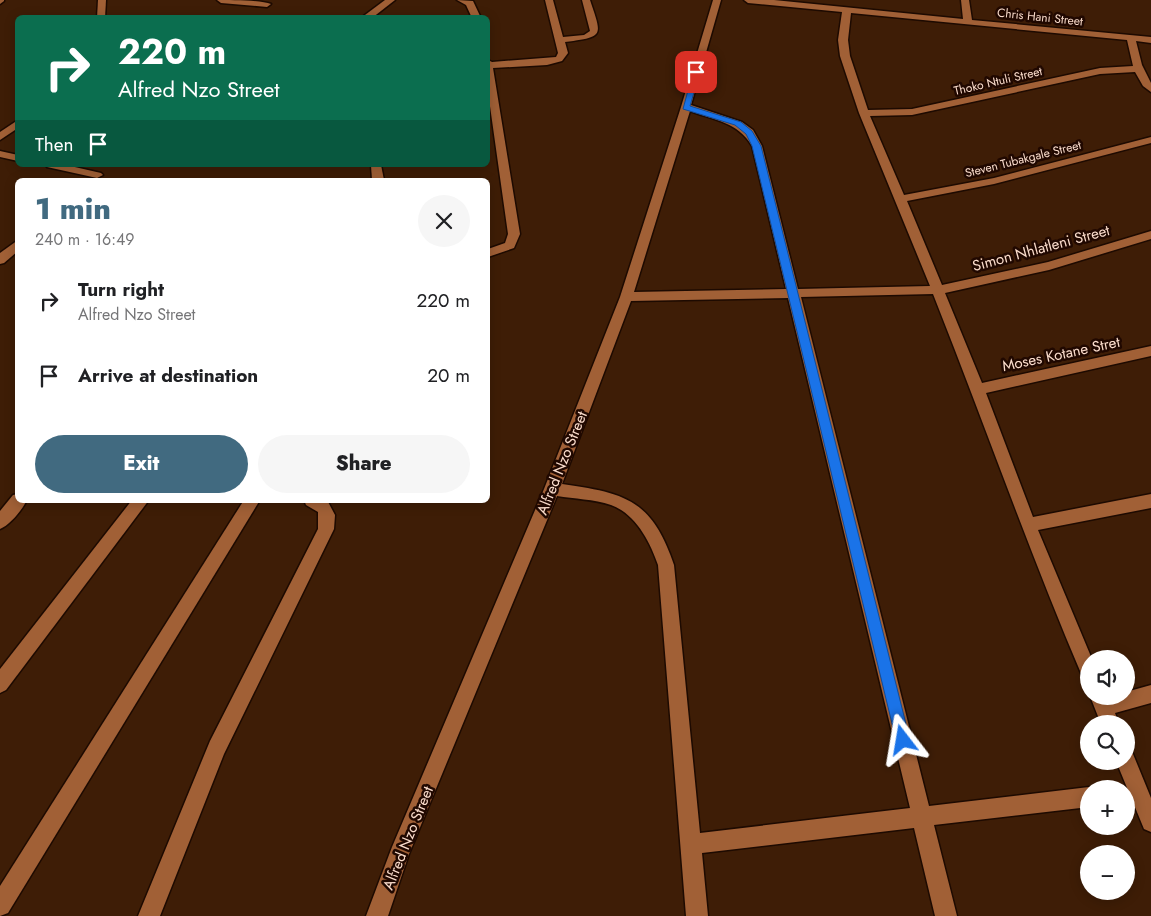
<!DOCTYPE html>
<meta charset="utf-8">
<style>
body{margin:0;font-family:Jost,sans-serif;background:#f6f6f6;color:#202124;height:100vh;display:flex;flex-direction:column;font-size:19px;white-space:nowrap}
*{box-sizing:border-box;margin:0}
p{font-size:16px;color:#757577}
.icon{flex:none;width:28px;height:28px;fill:none;stroke:currentColor;stroke-width:2;stroke-linecap:round;stroke-linejoin:round}
.map{position:relative;flex:1;overflow:hidden}
.sheet{position:absolute;left:15px;top:178px;width:475px;height:325px;display:flex;flex-direction:column;background:#fff;border-radius:8px;box-shadow:0 2px 12px #0003}
.sheet>*{flex:none}
.hud{position:absolute;left:15px;top:15px;width:475px;height:152px;border-radius:8px;box-shadow:0 2px 12px #0003;background:#0b6e4f;color:#fff;overflow:hidden}
.buttons{position:absolute;left:1080px;top:650px;display:grid;gap:10px}
.buttons a{display:grid;place-items:center;width:55px;height:55px;border-radius:50%;background:#fff;box-shadow:0 2px 12px #0003;font-size:25px}
.pin{position:absolute;display:grid;place-items:center;width:42px;height:42px;color:#fff;margin:-21px;border-radius:10px;box-shadow:0 2px 8px #0006}
.me{position:absolute;width:55px;margin:-28px;rotate:346deg;stroke-linejoin:round;filter:drop-shadow(0 0 4px #0008)}
.turn{display:flex;align-items:center;gap:18px;height:105px;padding:0 20px;font-size:22px}
.turn .icon{width:65px;height:65px;stroke-width:2.5}
.turn b{display:block;font-size:35px;line-height:42px}
.then{display:flex;align-items:center;height:48px;padding:0 20px;background:#0003;gap:10px;font-size:19px}
.round{display:grid;place-items:center;flex:none;width:52px;height:52px;border-radius:26px;background:#f6f6f6}
.headline{display:flex;align-items:center;justify-content:space-between;height:85px;padding:0 20px}
h1{font-size:30px;font-weight:800;line-height:38px;color:#416a80}
.button{display:flex;gap:10px;margin-top:auto;padding:10px 20px}
.button a{flex:1;height:58px;border-radius:30px;background:#416a80;color:#fff;font-size:20px;font-weight:800;line-height:58px;text-align:center}
.button a+a{background:#f6f6f6;color:#202124}
ul{padding:0;list-style:none}
li{display:flex;align-items:center;gap:15px;height:75px;padding:0 20px}
li div{flex:1}
li b{display:block;font-size:19px}
li em{font-style:normal}
.map>svg:first-child{display:block}
.lines{fill:none;stroke-linecap:round;stroke-linejoin:round}
.street-casing{stroke:#1d0a01;stroke-width:3}
.street{fill:#a16036;fill-rule:evenodd}
.route{fill:#1a73e8;stroke:#114b97}
.labels{text-anchor:middle;stroke-width:5;stroke-linejoin:round;paint-order:stroke}
.far-street-label{font-size:12px;fill:#fbddcc;stroke:#200800}
.street-label{font-size:15px;fill:#fbddcc;stroke:#200800}
</style>
<div class="map">
<svg width="1151" height="916" viewBox="0 0 1151 916">
<rect width="100%" height="100%" fill="#3e1d06"/>
<g class="lines">
<defs>
<g id="street">
<path d="M0,0H4V1L0,4Z"/>
<path d="M98,0H106L105,18H97Z"/>
<path d="M217,0C230,0 261,0 271,4L267,7L221,3Z"/>
<path d="M385,0H395L372,18H361Z"/>
<path d="M457,0L473,1L481,18H472L466,5Z"/>
<path d="M545,0H553L563,37L584,35L590,31L582,0H590C602,36 605,37 565,42L568,53L562,61L547,65L493,68L520,234L514,248L488,257V249L505,243L508,234L488,92V60L492,62L556,57L558,53Z"/>
<path d="M713,0H721L691,105L742,122L753,130L762,146L798,289L930,286L859,113L840,56L838,40L842,12L748,3L744,0H774L963,19L961,0H969L972,20L1151,37V43L1136,41L1142,65L1151,83V92L1143,86L1135,72L1100,74L912,115L870,116L904,195L994,178L1151,137V143L994,184L907,201L942,285L1048,262L1151,231V239L1049,270L945,293L982,383L1151,346V356L986,393L1033,517L1151,494V508L1038,530L1092,659H1089V681L1083,678C1029,552 984,422 933,294L801,297L929,806L1089,787L1093,789H1089V807L934,825L957,916H935L914,828L702,853L708,916H686L658,565C650,542 636,514 611,505C594,499 574,499 557,496L409,854L388,916H366L392,847L544,489L620,297L681,107ZM851,13L1127,40L1133,66L1100,68L912,109L868,110L850,56L848,40ZM690,111C714,120 738,122 752,146L786,289L634,292ZM788,298L910,808L700,833L674,565C652,500 626,493 562,484L631,301Z"/>
<path d="M18,120V128L0,140V132Z"/>
<path d="M0,151L18,155V161L0,157Z"/>
<path d="M46,165H66L101,173L103,175L97,178L47,167Z"/>
<path d="M371,165H381L384,180H372Z"/>
<path d="M18,240V251L4,263L0,264V253Z"/>
<path d="M18,494V500H27C22,510 10,525 0,529V511L13,495Z"/>
<path d="M132,500H149L6,690L0,693V669Z"/>
<path d="M244,500H260L8,913L0,916V886Z"/>
<path d="M304,500H327L335,515L334,529L224,754L160,916H138L210,741L318,529V512L306,505Z"/>
<path d="M1151,685V703L1115,713L1119,724H1101L1090,696H1126V692Z"/>
<path d="M1126,751L1133,754L1151,798V832L1144,829L1116,761H1126Z"/>
</g>
</defs>
<use href="#street" class="street-casing"/>
<use href="#street" class="street"/>
</g>
<path class="route" d="M696,69L700,72L690,106L741,122L752,131L761,146L910,740L908,745L903,747L898,745L896,740L752,146L746,134L735,125L683,109L693,72Z"/>
<g class="labels">
<g class="far-street-label">
<text transform="translate(1040 17) rotate(6)" y="4">Chris Hani Street</text>
<text transform="translate(998 81) rotate(-13)" y="4">Thoko Ntuli Street</text>
<text transform="translate(1023 159) rotate(-14)" y="4">Steven Tubakgale Street</text>
</g>
<g class="street-label">
<text transform="translate(1041 248) rotate(-15)" y="5">Simon Nhlatleni Street</text>
<text transform="translate(1061 354) rotate(-12)" y="5">Moses Kotane Stret</text>
<text transform="translate(562 463) rotate(-68)" y="5">Alfred Nzo Street</text>
<text transform="translate(408 838) rotate(-68)" y="5">Alfred Nzo Street</text>
</g>
</g>
</svg>
<div class="buttons">
<a><svg class="icon" aria-label="sound" viewBox="0 0 24 24"><path d="M4 9h4l5-4v14l-5-4H4zM17 9q2 3 0 6"/></svg></a>
<a><svg class="icon" aria-label="search" viewBox="0 0 24 24"><circle cx="10" cy="10" r="6"/><path d="M15 15l6 6"/></svg></a>
<a>+</a>
<a>−</a>
</div>
<div class="pin" style="left:696px;top:72px;background:#d93025"><svg class="icon" aria-label="arrive" viewBox="0 0 24 24"><path d="M6 21V4h12l-3 4 3 4H6"/></svg></div>
<svg class="me" style="left:903px;top:740px" viewBox="-20 -20 40 40"><path d="M0-17L14 15 0 8-14 15z" fill="#1a73e8" stroke="#fff" stroke-width="4"/></svg>
<div class="hud">
<div class="turn"><svg class="icon" aria-label="right" viewBox="0 0 24 24"><path d="M7 20v-9h11M14 6l5 5-5 5"/></svg><div><b>220 m</b>Alfred Nzo Street</div></div>
<div class="then">Then<svg class="icon" aria-label="arrive" viewBox="0 0 24 24"><path d="M6 21V4h12l-3 4 3 4H6"/></svg></div>
</div>
<section class="sheet">
<div class="headline"><div><h1>1 min</h1><p>240 m · 16:49</p></div><a class="round"><svg class="icon" aria-label="close" viewBox="0 0 24 24"><path d="M6 6l12 12M18 6L6 18"/></svg></a></div>
<ul>
<li><svg class="icon" aria-label="right" viewBox="0 0 24 24"><path d="M7 20v-9h11M14 6l5 5-5 5"/></svg><div><b>Turn right</b><p>Alfred Nzo Street</p></div><em>220 m</em></li>
<li><svg class="icon" aria-label="arrive" viewBox="0 0 24 24"><path d="M6 21V4h12l-3 4 3 4H6"/></svg><div><b>Arrive at destination</b></div><em>20 m</em></li>
</ul>
<div class="button"><a>Exit</a><a>Share</a></div>
</section>
</div>
